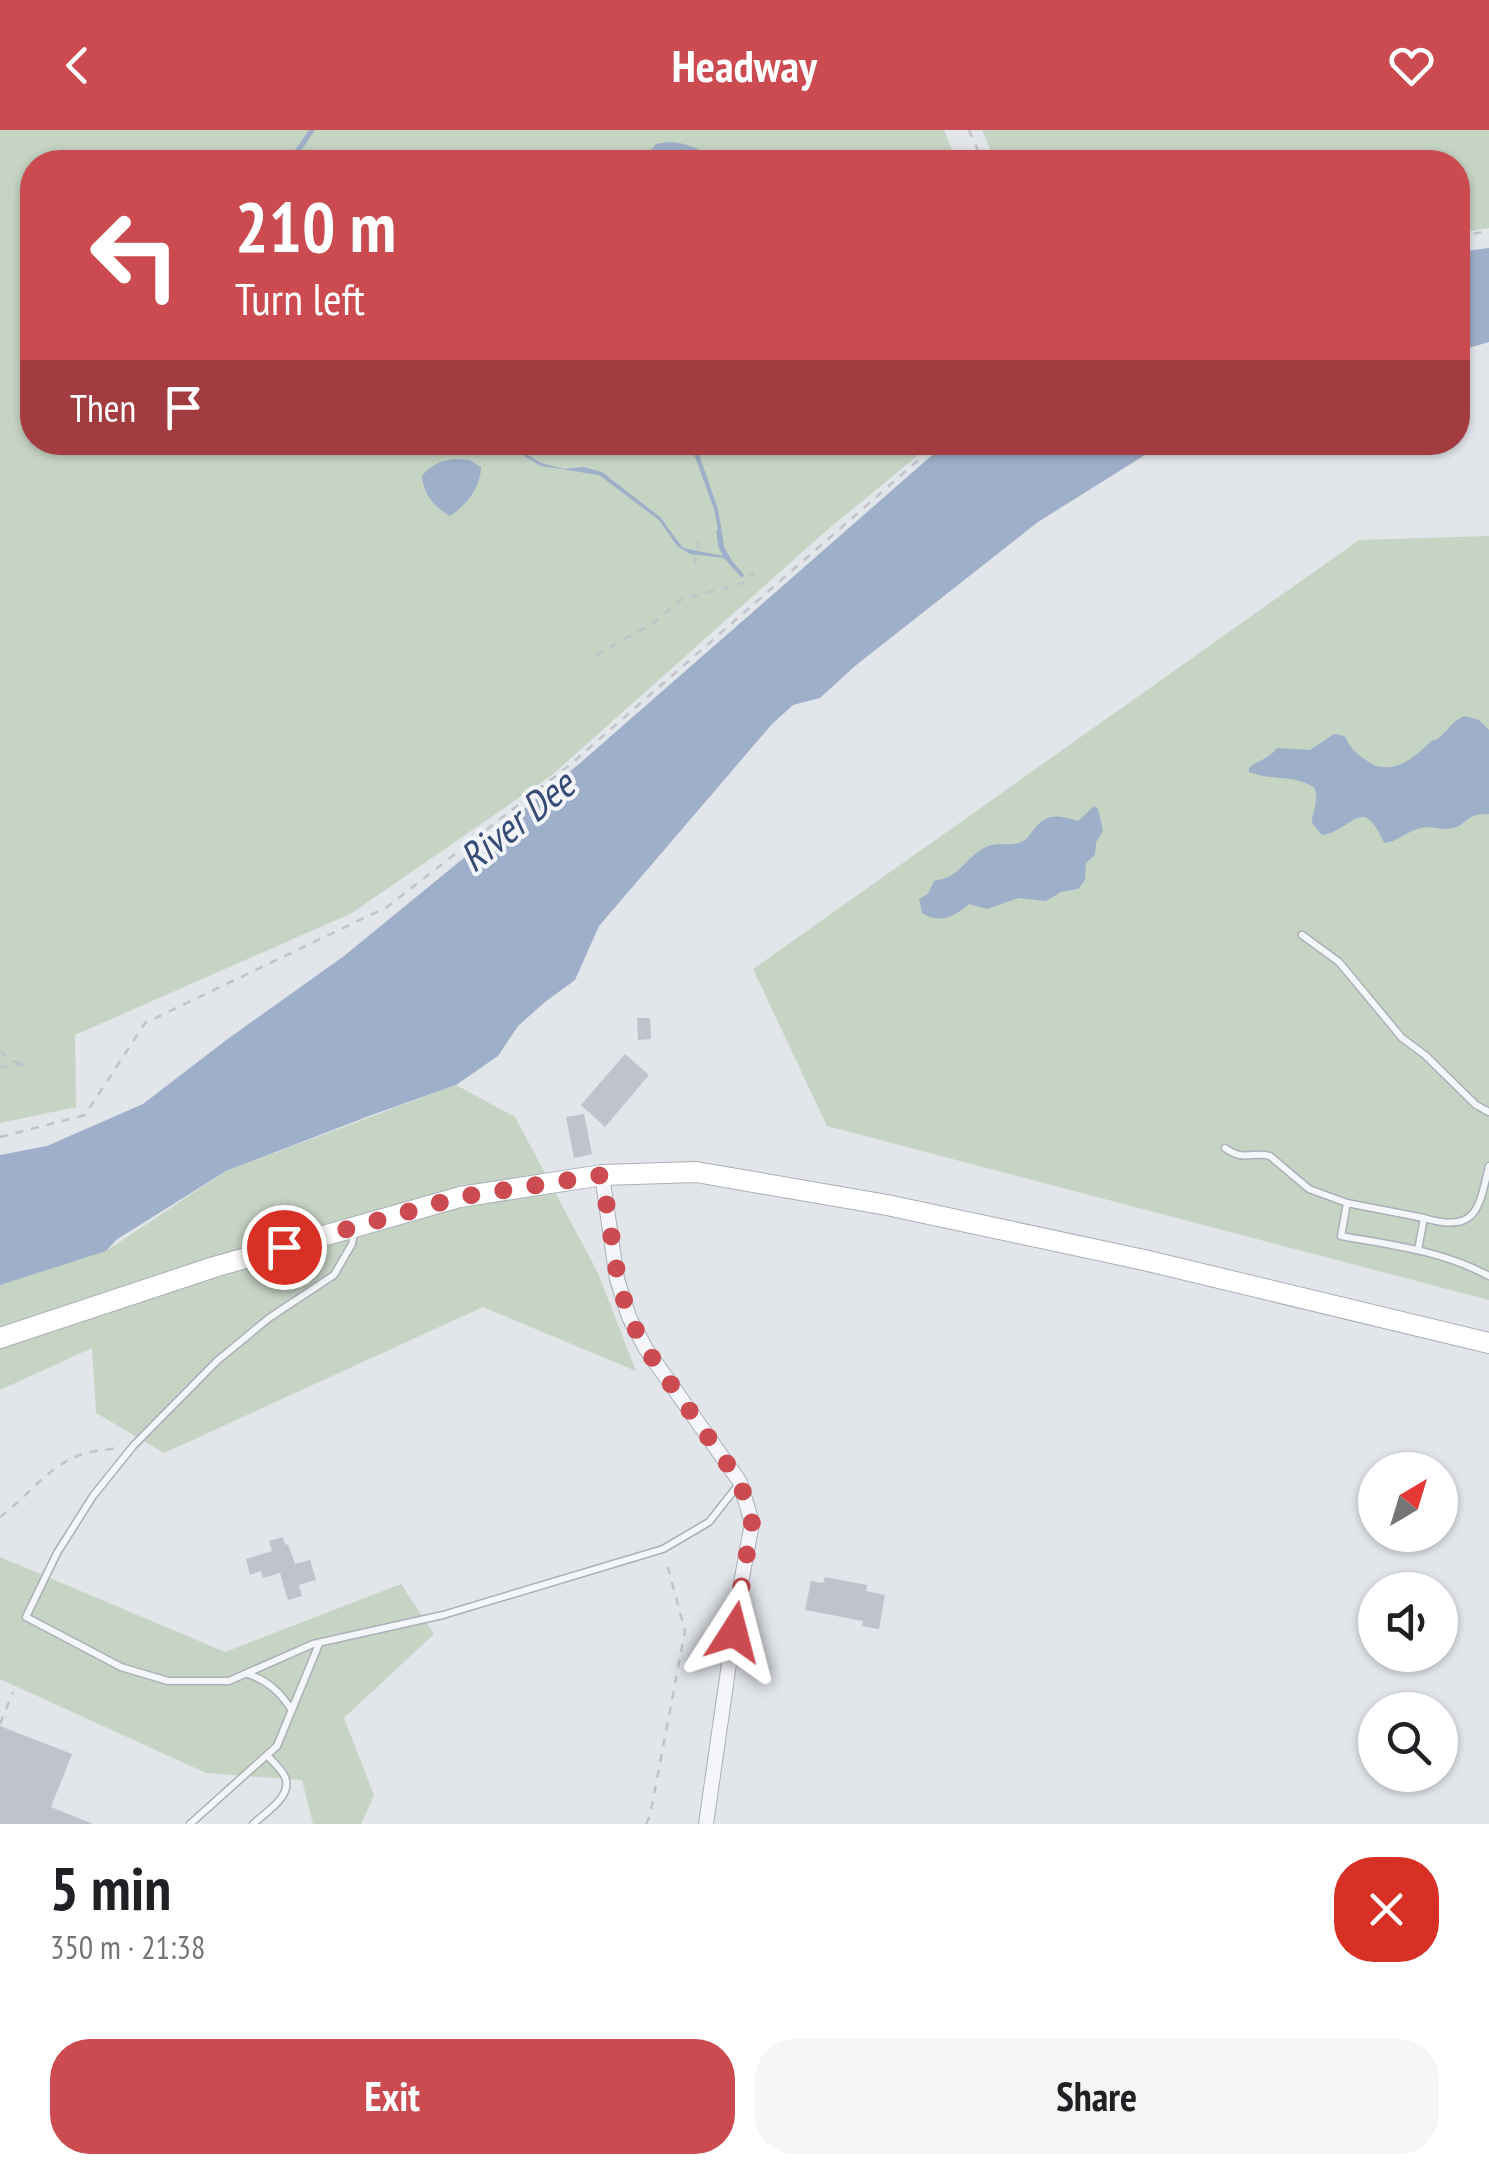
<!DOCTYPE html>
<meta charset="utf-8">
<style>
body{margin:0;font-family:"PT Sans Narrow",sans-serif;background:#f6f6f6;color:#202124;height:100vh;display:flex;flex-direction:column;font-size:38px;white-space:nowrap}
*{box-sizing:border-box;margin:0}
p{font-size:32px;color:#757577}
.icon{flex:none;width:55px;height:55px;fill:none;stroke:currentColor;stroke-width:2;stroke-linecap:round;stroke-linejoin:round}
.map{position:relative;height:1694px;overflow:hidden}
.side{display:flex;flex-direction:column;background:#fff;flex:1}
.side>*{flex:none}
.banner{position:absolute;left:20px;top:20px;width:1450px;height:305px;border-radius:40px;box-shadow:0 2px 8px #0004;background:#cc4b50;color:#fff;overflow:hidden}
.needle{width:65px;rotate:38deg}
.controls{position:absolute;left:1358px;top:1322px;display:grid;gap:20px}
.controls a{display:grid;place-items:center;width:100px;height:100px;border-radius:50%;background:#fff;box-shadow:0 2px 8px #0004;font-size:50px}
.pin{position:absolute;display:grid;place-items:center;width:85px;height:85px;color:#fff;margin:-42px;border:5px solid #fff;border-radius:50%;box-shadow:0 2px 10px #0007}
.me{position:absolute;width:110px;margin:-55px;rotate:9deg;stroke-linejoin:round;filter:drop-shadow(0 0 8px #0008)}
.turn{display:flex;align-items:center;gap:35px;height:210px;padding:0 50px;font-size:45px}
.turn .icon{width:130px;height:130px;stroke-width:2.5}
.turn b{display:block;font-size:70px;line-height:85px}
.then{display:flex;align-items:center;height:95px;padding:0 50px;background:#0003;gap:20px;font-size:38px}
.round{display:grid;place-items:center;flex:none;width:105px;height:105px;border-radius:40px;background:#f6f6f6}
.summary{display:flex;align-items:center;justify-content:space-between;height:170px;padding:0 50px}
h1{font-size:60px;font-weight:800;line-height:75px}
.primary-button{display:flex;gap:20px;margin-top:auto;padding:20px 50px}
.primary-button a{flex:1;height:115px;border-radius:40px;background:#cc4b50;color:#fff;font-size:40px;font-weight:800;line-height:115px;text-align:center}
.primary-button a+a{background:#f6f6f6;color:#202124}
header{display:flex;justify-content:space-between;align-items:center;height:130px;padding:0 50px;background:#cc4b50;color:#fff;font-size:45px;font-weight:800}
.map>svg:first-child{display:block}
.green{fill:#c6d4c4}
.water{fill:#9eafc9}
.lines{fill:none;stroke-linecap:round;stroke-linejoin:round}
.stream{stroke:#9eafc9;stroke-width:5}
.building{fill:#c0c3cd}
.service-casing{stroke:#abafb8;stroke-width:9}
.minor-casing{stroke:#abafb8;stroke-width:16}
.secondary-casing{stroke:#abafb8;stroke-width:22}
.path{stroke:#c0c3c9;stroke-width:2.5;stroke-dasharray:8 8;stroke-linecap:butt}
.service{stroke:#f5f6f9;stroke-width:6}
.minor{stroke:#f5f6f9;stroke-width:14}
.secondary{stroke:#fff;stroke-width:20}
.route{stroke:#cc4b50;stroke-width:18;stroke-dasharray:0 32.4}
.labels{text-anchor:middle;stroke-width:8;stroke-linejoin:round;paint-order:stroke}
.water-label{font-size:40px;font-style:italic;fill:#354b76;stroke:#f2f4f8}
</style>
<header><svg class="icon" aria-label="back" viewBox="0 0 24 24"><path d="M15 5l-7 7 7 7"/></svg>Headway<svg class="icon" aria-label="heart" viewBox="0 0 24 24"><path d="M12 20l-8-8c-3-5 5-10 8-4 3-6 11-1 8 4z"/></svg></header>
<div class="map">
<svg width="1489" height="1694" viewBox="0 0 1489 1694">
<rect width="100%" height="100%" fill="#e2e5ea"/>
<g class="green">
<path d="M0,0H944L957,32H32V312L933,313L826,401L552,645L352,783L75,905L76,977L0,993Z"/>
<path d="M982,0H1489V98L1458,103V32H996Z"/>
<path d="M1489,406V1170L827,996L753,839L1359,410Z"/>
<path d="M456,955L515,987L598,1143L636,1241L483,1177L164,1323L96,1283L92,1218L0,1260V1146L106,1121L226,1041Z"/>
<path d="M0,1427L225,1522L401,1454L434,1504L344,1588L374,1665L361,1694H313L302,1650L206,1643L0,1549Z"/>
</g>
<g class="water">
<path d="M667,12C683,12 705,19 715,32H649L648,24L656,14Z"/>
<path d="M1489,118V212L1458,221V122Z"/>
<path d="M502,313H508L541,333L564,339L583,337L602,342L660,387L683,418L723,426L714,379L690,313H695L718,379L725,422L744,445L742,448L724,428L690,424L677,416L659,390L599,345L541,336Z"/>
<path d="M946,313H1164L1038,392L855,536L820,568L793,575L772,594L599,796L575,850L545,872L518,896L498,926L456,955L369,986L226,1041L116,1110L106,1121L0,1155V1025L47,1016L143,974L225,911L344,826L579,634Z"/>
<path d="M455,329L469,330L481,337C481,356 467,375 450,386C435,378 423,364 422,346C431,334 441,331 455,329Z"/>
<path d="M1465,586L1479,590L1489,600V684C1465,683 1467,695 1453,698C1443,701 1431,695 1421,698C1407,701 1397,712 1384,713C1362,662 1353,701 1322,705L1312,693C1312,680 1320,671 1314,657C1291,644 1272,651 1249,642V638C1258,630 1269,629 1277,618L1310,620L1334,604C1349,606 1344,607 1351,617C1355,623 1370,634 1377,636C1396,642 1415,627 1427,615C1438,604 1429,616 1441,606C1450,598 1453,590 1465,586Z"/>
<path d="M1094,676L1098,679L1103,700L1096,713L1095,725L1086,733L1085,750L1078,759L1061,762L1046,771L1019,768L987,779L969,774C955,787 939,794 922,783L919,769L928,764L934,751C962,747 965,727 986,717C997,711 1014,718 1025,710C1029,707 1031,702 1035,698C1049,682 1059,686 1078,691Z"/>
</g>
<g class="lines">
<g class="stream">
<path d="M290,32L312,0"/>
<path d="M719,402L721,417L728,429"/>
</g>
</g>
<g class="building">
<path d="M637,888H650L651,909L638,910Z"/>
<path d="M625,924L649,945L605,997L581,975Z"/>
<path d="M584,984L592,1024L574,1028L566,987Z"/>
<path d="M283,1407L285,1415L288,1414L295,1434L310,1430L316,1450L299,1455L302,1466L288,1470L280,1443L263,1448L261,1441L250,1445L246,1429L272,1421L269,1411Z"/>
<path d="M825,1447L867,1455L866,1461L885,1465L879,1499L862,1496L863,1491L805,1480L811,1451L823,1453Z"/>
<path d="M0,1596L72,1624L51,1677L93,1694H0Z"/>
</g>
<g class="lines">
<defs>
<g id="service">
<path d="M1302,805L1339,832L1402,908L1425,925L1476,975L1489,982"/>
<path d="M1225,1018C1245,1032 1250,1021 1270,1026L1309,1059L1347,1073"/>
<path d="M1424,1088C1477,1104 1479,1078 1489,1036"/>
<path d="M354,1103L352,1114L334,1145L269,1188L217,1231L134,1315L93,1366L57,1423L26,1487L121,1537L168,1551H229L313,1514L443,1485L663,1419L709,1392L739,1354"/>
<path d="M1418,1120L1424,1088L1347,1073L1341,1106C1392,1115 1443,1121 1489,1146"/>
<path d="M248,1544C268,1551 280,1562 291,1579"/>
<path d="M190,1694L277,1616L319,1514"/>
<path d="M253,1694C266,1682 295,1665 284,1645C280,1638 272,1631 267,1625"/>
</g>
<path id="minor" d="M602,1045L617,1149L629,1187L646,1219L740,1352L752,1393L739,1464L706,1694"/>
<path id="secondary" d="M0,1208L214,1137L460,1067L602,1045L696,1042L887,1075L1144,1130L1489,1213"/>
</defs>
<use href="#service" class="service-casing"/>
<use href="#minor" class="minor-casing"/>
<use href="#secondary" class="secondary-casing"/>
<g class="path">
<path d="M969,0L983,32"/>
<path d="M1458,106L1489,101"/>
<path d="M695,435L699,409"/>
<path d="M596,525L655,492L682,469L733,456L744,452L754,443"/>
<path d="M0,921L12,931L26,934L0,937"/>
<path d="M0,1007L85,985L145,893L387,777L571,634L939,312"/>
<path d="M0,1387C26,1368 47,1338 77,1326C89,1321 105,1320 117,1318"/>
<path d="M0,1594L13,1562"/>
<path d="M646,1694L650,1686L685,1501L666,1430"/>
</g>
<use href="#service" class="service"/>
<use href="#minor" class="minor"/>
<use href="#secondary" class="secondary"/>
</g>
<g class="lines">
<path class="route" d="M284,1117L460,1067L602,1045L618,1149L629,1187L646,1219L740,1352L752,1393L734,1502"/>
</g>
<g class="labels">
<g class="water-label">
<text transform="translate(517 691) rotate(-39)" y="14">River Dee</text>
</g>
</g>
</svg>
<div class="controls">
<a><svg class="needle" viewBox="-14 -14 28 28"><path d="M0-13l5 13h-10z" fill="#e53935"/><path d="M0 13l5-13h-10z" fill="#757577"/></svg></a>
<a><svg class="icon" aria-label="sound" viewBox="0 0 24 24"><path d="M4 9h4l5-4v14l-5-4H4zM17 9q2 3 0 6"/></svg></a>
<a><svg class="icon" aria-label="search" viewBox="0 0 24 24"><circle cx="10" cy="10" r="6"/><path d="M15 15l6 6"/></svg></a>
</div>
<div class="pin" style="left:284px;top:1117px;background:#d93025"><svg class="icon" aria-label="arrive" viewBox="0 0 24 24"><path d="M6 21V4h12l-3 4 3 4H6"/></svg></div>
<svg class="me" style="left:734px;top:1502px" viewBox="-20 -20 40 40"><path d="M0-17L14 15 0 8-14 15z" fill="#cc4b50" stroke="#fff" stroke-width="4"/></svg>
<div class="banner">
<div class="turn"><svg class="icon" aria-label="left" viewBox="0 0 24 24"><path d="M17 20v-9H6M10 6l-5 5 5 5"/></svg><div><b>210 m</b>Turn left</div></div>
<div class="then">Then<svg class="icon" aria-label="arrive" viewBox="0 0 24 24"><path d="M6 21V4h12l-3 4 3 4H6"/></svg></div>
</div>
</div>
<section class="side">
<div class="summary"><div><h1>5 min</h1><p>350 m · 21:38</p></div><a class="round" style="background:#d93025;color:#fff"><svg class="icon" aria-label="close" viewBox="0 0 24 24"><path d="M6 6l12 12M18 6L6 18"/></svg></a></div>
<div class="primary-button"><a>Exit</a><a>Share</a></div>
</section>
